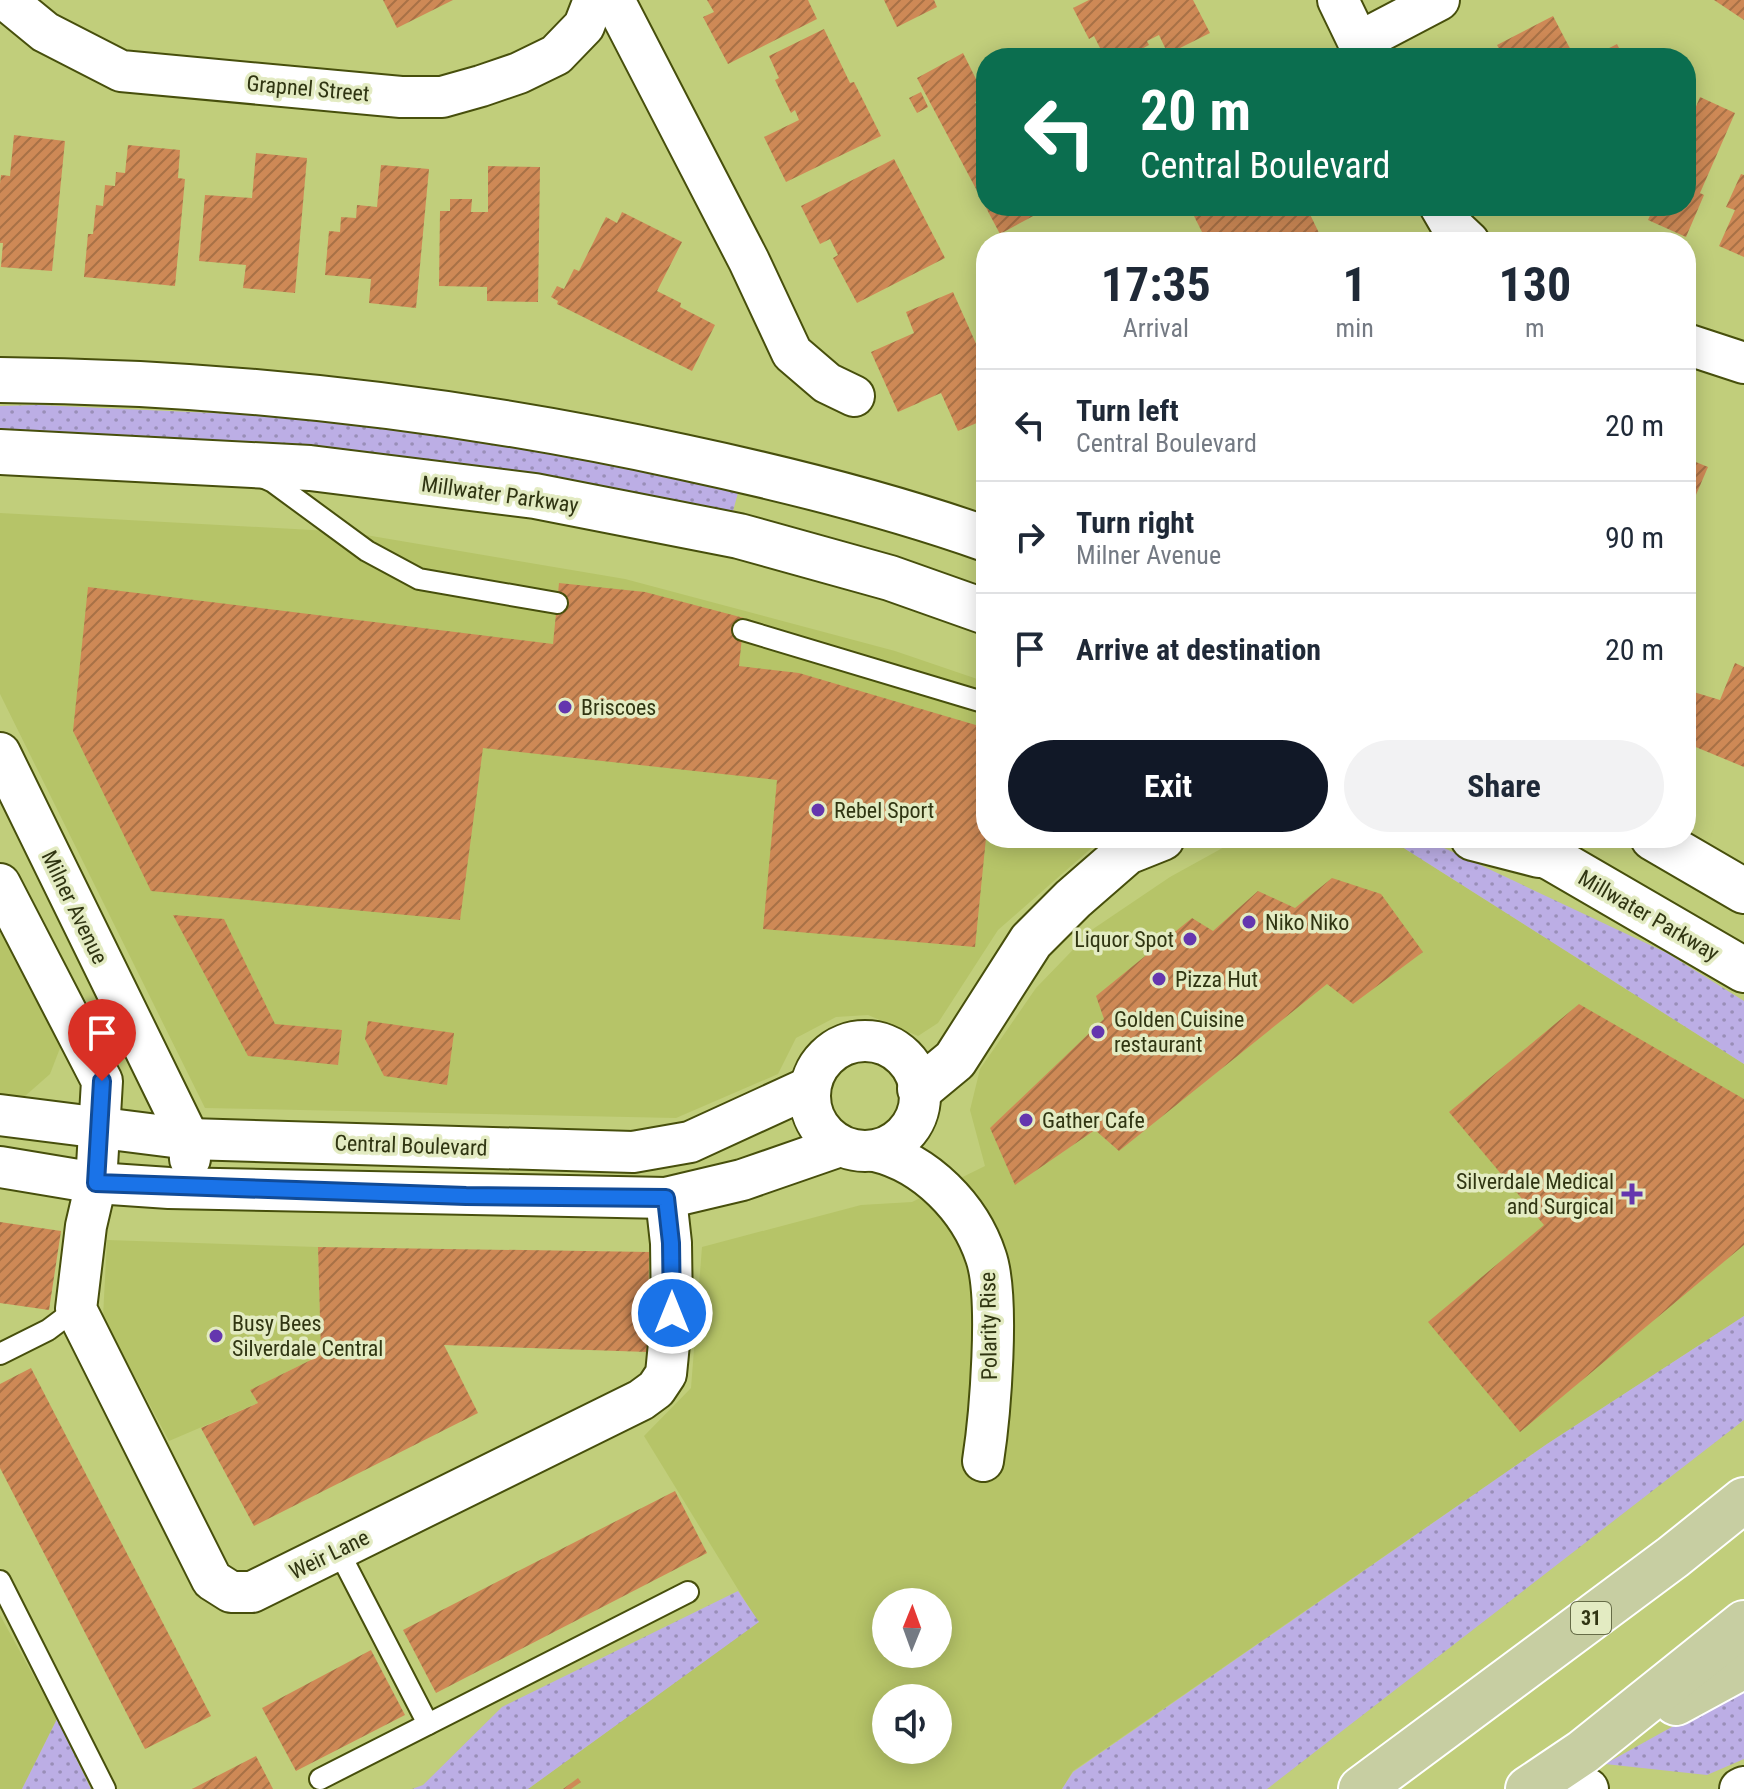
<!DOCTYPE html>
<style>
body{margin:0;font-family:"Roboto Condensed",sans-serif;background:#f2f2f3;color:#1f2937;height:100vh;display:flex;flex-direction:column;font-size:30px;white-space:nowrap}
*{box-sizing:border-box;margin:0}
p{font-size:26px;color:#747a83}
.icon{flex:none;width:44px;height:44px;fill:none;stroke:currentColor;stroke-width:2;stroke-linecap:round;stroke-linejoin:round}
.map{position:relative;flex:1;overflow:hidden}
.side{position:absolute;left:976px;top:232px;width:720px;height:616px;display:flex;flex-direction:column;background:#fff;border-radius:32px;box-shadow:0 4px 20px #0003}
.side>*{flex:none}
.top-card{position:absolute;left:976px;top:48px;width:720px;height:168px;border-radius:32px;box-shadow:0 4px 20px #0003;background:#0b6e4f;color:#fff;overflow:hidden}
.needle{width:52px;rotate:1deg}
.buttons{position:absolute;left:872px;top:1588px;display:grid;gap:16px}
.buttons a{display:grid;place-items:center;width:80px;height:80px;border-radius:50%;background:#fff;box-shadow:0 4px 20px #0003;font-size:40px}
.pin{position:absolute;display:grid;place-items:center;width:68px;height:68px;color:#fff;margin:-82px -34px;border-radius:50% 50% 50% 0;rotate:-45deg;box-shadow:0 0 8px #0007}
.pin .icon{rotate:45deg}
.me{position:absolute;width:88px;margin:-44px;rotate:0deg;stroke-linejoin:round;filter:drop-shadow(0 0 6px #0008)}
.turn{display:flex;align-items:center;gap:28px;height:168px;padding:0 32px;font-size:36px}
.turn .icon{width:104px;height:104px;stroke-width:2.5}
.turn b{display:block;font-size:56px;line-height:68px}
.eta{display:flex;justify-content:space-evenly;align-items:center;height:136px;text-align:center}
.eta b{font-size:48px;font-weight:700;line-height:56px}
.cta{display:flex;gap:16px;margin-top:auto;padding:16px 32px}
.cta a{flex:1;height:92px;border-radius:48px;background:#111827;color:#fff;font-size:32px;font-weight:700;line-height:92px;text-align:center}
.cta a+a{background:#f2f2f3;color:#1f2937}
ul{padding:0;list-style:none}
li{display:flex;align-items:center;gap:24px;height:112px;padding:0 32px;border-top:2px solid #e0e1e3}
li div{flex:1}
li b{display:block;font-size:30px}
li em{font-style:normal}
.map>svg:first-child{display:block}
.built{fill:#b6c468;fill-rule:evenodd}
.grass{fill:url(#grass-dots)}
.building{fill:url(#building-hatch)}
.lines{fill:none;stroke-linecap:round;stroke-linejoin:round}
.lane-casing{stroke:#474f0c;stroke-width:24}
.street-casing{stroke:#474f0c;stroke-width:44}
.secondary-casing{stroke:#474f0c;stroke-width:48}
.primary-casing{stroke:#fff;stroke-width:48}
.lane{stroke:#fff;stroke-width:20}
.street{stroke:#fff;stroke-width:40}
.secondary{stroke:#fff;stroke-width:44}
.primary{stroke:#c7cea2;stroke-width:44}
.route-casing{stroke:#114b97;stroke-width:20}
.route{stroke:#1a73e8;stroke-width:14}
.poi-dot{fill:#6436ae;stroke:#e3ebc2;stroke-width:3}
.labels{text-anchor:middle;stroke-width:7;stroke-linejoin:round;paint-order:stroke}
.shield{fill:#e3ebc2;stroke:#666c47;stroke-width:2}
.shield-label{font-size:20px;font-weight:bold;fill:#303512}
.street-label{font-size:22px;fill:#303512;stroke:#e3ebc2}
.poi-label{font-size:22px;fill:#303512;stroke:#e3ebc2;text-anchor:start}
</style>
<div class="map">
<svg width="1744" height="1789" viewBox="0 0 1744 1789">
<defs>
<pattern id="grass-dots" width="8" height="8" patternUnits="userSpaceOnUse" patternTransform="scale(2)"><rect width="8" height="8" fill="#bcaee5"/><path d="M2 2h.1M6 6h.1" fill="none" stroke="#998eb8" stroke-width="1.8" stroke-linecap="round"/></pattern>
<pattern id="building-hatch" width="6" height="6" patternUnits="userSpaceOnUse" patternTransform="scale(2)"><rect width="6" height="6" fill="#ce8956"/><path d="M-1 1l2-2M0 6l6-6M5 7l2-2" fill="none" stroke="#a87146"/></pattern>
</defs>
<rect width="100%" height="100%" fill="#c1ce7b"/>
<g class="built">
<path d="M0,513L348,532L625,579L895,651L986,682V838H1103L998,930L938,1023L918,1036L868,1015L836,1017L796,1038L778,1074L676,1118L205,1108L0,694Z"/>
<path d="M1262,838H1338L1399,845L1744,1064V1316L1547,1444L1073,1771L1062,1789H528L758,1622L644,1436L691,1388L702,1247L861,1205L912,1202L985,1166L970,1110L980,1069L1036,988L1093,929L1170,877L1237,840ZM886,1602H938V1654H886ZM886,1698H938V1750H886Z"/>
<path d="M0,926L62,1043L50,1074L16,1104L0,1101Z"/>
<path d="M107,1240L318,1247L321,1355L250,1390L258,1403L169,1441L103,1317Z"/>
<path d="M0,1615L57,1719L22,1789H0Z"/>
</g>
<g class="grass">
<path d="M38,405L257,415L445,435L739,489L732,515L436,460L260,445L0,430V406Z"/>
<path d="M1399,845L1442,847L1667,953L1744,1001V1064Z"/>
<path d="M1744,1316V1420L1267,1789H1062L1073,1772L1547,1444Z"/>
<path d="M738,1591L759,1622L528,1789H412L423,1785L502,1707Z"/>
<path d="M1744,1687V1759L1707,1775L1605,1764Z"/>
<path d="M57,1719L91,1789H22Z"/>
</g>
<g class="building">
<path d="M383,0H453L397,28Z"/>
<path d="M707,0H808L817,19L728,64L703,17L714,12Z"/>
<path d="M884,0H934L937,7L897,27Z"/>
<path d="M1089,0H1193L1210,33L1168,54L1159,35L1147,41L1149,45L1129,56L1127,52L1114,58H1105L1094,36L1089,39L1073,8Z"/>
<path d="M1714,0H1744V20Z"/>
<path d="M1553,16L1575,58H1504L1497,45Z"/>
<path d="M824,29L850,83L854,82L881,136L786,182L764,137L799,120L795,110L791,113L775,80L779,78L769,56Z"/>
<path d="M1617,44L1624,58H1590Z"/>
<path d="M963,53L985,97L975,102L980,111L986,107V206H1030L1035,215L1000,234L917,78Z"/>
<path d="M921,92L928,107L917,113L909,98Z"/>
<path d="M1700,97L1735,113L1700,193L1704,195L1686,237L1648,220L1653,209L1647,206H1686V119L1690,121Z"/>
<path d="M14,135L65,141L52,271L1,267L3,243H0V184L1,175L10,176Z"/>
<path d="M128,145L180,150L178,178L185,179L175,286L84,277L88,234H93L96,205L103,206L105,185L115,186L116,172L125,173Z"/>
<path d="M256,153L307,158L295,293L243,288L246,265L199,261L205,195L252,198Z"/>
<path d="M894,159L945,258L857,303L833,258L838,255L830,239L820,244L801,206Z"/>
<path d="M381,165L429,169L416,308L369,303L371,279L325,275L329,231L340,232L341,217L356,218L357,205L377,207Z"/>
<path d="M488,166L540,167L538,302L487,301V287L439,286L440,211H450V199H472L471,212H488Z"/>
<path d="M1741,174L1744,175V257L1719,246L1735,210L1726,207Z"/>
<path d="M1213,206H1306L1319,233L1301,242H1273L1271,238L1264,242H1207L1194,216Z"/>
<path d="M622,212L682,242L657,291L681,303L680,307L715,325L692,371L557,304L558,301L551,297L557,286L564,289L574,269L579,271L606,217L617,223Z"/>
<path d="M953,292L986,366V419L958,431L941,393L898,412L871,352L914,333L906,312Z"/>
<path d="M1686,458L1708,467L1686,518Z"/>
<path d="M559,583L645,592L744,618L739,666L799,673L986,728V838L975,947L763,929L777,780L483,748L460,920L151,891L73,731L88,587L553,644Z"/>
<path d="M1735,663L1744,667V767L1686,743L1687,690L1720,700Z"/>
<path d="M1332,878L1381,894L1423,952L1353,1004L1327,984L1119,1151L1095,1130L1015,1185L990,1128L1104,1019L1096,996L1192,918L1213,931L1258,891L1295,908Z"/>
<path d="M173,915L224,919L275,1024L342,1030L338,1065L248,1056Z"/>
<path d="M1579,1004L1744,1099V1245L1520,1432L1428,1322L1544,1225L1449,1112Z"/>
<path d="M368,1021L454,1033L447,1085L384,1076L365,1039Z"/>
<path d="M0,1222L61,1231L49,1310L0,1303Z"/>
<path d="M318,1247L649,1252L648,1352L444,1345L478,1413L254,1526L201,1428L258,1403L250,1390L321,1355Z"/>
<path d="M31,1368L211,1716L145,1749L0,1468V1384Z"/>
<path d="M675,1491L707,1553L436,1693L403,1630Z"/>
<path d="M371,1650L405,1715L296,1771L262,1708Z"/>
<path d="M256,1756L273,1789H192Z"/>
<path d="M578,1778L581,1782L571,1789H563Z"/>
</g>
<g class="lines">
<defs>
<g id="lane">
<path d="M258,475L273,482L367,551L419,579L557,603"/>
<path d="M743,630L986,703"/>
<path d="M0,1354L48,1330L76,1309"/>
<path d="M338,1550L428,1724"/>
<path d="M0,1581L105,1789"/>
<path d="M320,1779L688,1592"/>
</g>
<g id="street">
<path d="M6,0L45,32L121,71L401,97H442L481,86L519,73L556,55L584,26L594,0"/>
<path d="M614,0L749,261L792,353L827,383L854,396"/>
<path d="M1338,0L1366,58"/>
<path d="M1359,42L1439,0"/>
<path d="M1440,206L1451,225L1469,242"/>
<path d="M1686,344L1744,363"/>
<path d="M0,753L189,1139L190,1159"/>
<path d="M0,884L102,1081L96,1183L86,1226L76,1309L212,1580L231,1592H252L641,1400L656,1389L666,1374L672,1313L671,1243L666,1198"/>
<circle cx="865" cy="1096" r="55"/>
<path d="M0,1115L189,1139L633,1152L690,1142L810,1087"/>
<path d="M875,1151C926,1163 970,1208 986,1257C1000,1298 990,1416 983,1461"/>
<path d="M0,1167L96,1183L169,1188L666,1198L742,1180L840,1146"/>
<path d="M1541,1780L1588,1789"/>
<path d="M1740,1789L1744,1787"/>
</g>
<g id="secondary">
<path d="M0,380C229,382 459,408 683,457C786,479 887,504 986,539"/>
<path d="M0,452L310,468L535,496L739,536L890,578L986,612"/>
<path d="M1473,838L1539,855"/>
<path d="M1510,838L1553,859L1744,970"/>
<path d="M1653,838L1744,891"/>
<path d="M920,1089L955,1060L1031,941L1073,899L1127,852L1162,838"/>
</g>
<g id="primary">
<path d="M1676,1703L1744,1666"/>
<path d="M1361,1789L1673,1557L1744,1500"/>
<path d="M1528,1789L1583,1752L1744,1623"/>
</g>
</defs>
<use href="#lane" class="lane-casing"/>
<use href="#street" class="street-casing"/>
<use href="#secondary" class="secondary-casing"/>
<use href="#primary" class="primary-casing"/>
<use href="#lane" class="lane"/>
<use href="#street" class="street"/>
<use href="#secondary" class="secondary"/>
<use href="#primary" class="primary"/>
</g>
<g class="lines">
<defs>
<path id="route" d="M102,1081L96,1183L466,1196L666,1198L671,1243L672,1313"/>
</defs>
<use href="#route" class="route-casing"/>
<use href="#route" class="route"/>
</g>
<g class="poi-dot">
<circle cx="565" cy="707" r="8"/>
<circle cx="818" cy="810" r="8"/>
<circle cx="1249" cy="922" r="8"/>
<circle cx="1190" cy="939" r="8"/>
<circle cx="1159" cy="979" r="8"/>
<circle cx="1098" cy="1032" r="8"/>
<circle cx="1026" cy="1120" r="8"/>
<path d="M1628 1182h8v8h8v8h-8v8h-8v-8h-8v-8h8z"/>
<circle cx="216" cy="1336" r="8"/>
</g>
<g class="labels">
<rect class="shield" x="1571" y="1602" width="40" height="32" rx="6"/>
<g class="shield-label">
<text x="1591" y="1625">31</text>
</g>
<g class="street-label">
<text transform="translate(308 88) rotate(5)" y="8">Grapnel Street</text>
<text transform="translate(500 494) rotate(8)" y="8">Millwater Parkway</text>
<text transform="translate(75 907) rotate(64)" y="8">Milner Avenue</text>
<text transform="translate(1649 915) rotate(30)" y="8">Millwater Parkway</text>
<text transform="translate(411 1145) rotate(2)" y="8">Central Boulevard</text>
<text transform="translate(988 1326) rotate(-91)" y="8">Polarity Rise</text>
<text transform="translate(329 1554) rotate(-26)" y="8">Weir Lane</text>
</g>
<g class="poi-label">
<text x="581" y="715">Briscoes</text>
<text x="834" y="818">Rebel Sport</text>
<text x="1265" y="930">Niko Niko</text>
<text x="1174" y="947" text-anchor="end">Liquor Spot</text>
<text x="1175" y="987">Pizza Hut</text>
<text x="1114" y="1027">Golden Cuisine<tspan x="1114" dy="25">restaurant</tspan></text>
<text x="1042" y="1128">Gather Cafe</text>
<text x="1614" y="1189" text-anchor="end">Silverdale Medical<tspan x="1614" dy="25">and Surgical</tspan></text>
<text x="232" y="1331">Busy Bees<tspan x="232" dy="25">Silverdale Central</tspan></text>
</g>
</g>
</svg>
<div class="buttons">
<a><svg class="needle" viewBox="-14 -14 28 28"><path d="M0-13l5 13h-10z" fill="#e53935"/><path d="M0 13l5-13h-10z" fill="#747a83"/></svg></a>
<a><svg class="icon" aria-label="sound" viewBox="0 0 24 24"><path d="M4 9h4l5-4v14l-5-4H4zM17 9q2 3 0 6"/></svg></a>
</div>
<div class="pin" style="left:102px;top:1081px;background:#d93025"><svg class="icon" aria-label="arrive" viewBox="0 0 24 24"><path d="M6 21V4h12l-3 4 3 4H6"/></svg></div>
<svg class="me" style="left:672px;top:1313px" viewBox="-20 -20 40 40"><circle r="17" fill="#1a73e8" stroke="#fff" stroke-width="3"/><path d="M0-11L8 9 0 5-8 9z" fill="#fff"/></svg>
<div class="top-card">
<div class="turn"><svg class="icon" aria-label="left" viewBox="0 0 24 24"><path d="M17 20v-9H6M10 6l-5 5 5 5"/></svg><div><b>20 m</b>Central Boulevard</div></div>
</div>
<section class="side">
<div class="eta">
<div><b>17:35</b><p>Arrival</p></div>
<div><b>1</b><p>min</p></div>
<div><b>130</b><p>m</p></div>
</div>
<ul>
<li><svg class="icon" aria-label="left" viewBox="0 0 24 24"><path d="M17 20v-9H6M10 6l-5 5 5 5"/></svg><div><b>Turn left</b><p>Central Boulevard</p></div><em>20 m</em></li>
<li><svg class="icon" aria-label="right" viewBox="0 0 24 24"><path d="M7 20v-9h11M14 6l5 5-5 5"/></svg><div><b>Turn right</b><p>Milner Avenue</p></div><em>90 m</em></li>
<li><svg class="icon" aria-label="arrive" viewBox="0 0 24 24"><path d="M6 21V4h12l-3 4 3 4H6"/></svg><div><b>Arrive at destination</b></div><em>20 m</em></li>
</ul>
<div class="cta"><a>Exit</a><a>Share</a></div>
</section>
</div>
